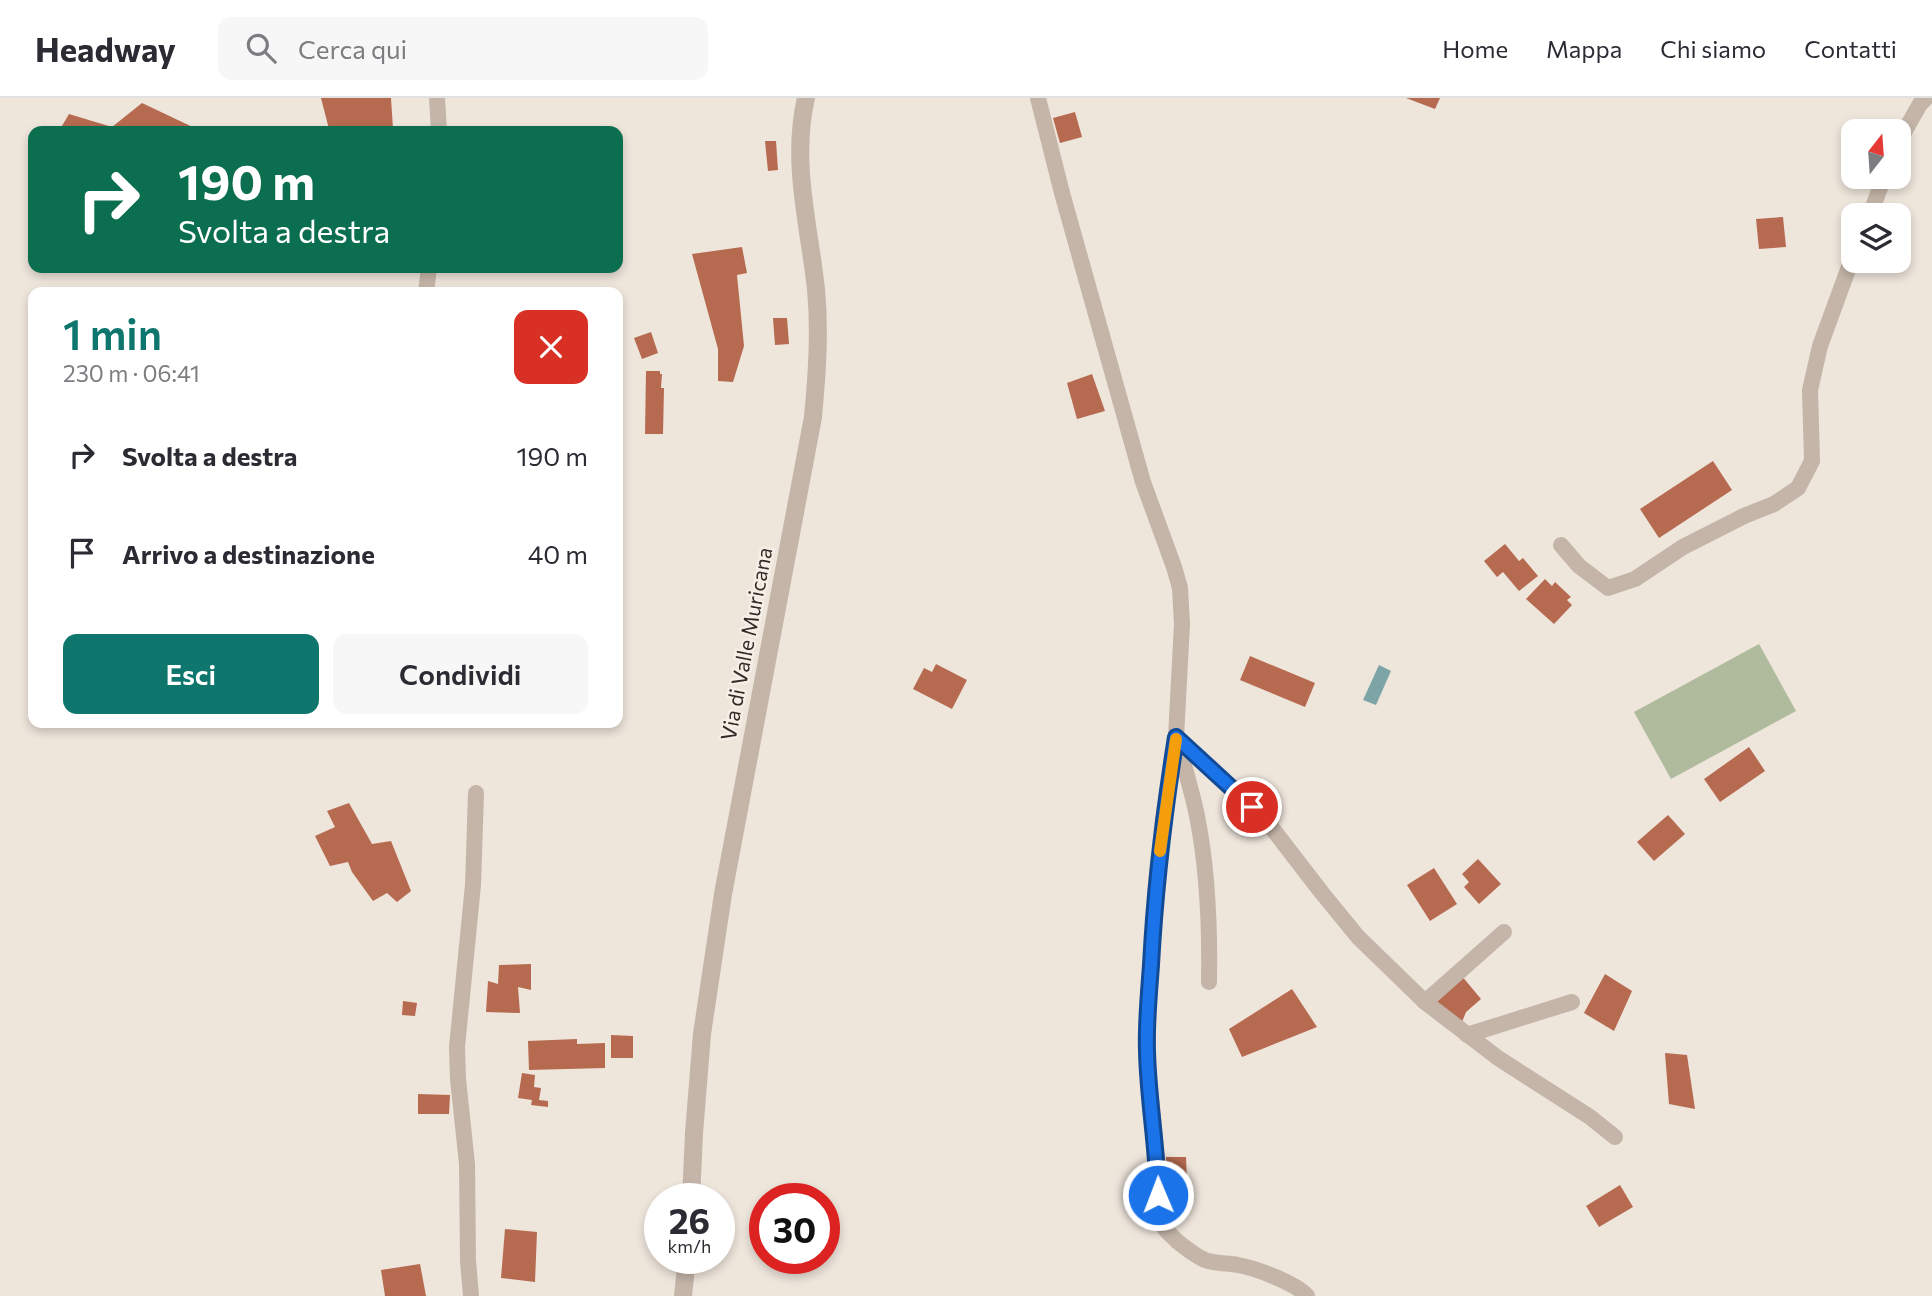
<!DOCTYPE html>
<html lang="it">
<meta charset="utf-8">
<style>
body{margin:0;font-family:Commissioner,sans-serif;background:#f7f7f7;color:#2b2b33;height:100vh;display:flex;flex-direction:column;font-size:26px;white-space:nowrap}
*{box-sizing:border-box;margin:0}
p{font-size:23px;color:#7c7c81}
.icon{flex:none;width:38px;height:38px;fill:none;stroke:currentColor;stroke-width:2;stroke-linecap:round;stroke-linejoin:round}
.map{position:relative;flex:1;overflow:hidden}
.details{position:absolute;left:28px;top:189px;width:595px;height:441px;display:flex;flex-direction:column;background:#fff;border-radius:14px;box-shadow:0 4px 10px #0003}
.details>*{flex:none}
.hud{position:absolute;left:28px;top:28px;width:595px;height:147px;border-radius:14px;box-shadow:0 4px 10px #0003;background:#0b6e4f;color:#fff;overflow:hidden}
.needle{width:46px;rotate:17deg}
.tools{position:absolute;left:1841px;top:21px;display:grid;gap:14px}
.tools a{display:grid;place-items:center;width:70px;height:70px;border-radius:14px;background:#fff;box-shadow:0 4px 10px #0003;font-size:35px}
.speed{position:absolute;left:644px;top:1085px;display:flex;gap:14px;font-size:35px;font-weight:700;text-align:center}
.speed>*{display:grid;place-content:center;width:91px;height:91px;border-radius:50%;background:#fff;box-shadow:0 4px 10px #0003;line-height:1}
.speed small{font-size:18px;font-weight:400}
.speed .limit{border:10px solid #d22;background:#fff;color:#111}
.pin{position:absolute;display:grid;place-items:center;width:60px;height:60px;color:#fff;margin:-30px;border:4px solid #fff;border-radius:50%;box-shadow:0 2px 7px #0007}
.me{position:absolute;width:77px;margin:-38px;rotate:359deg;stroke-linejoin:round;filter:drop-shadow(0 0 5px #0008)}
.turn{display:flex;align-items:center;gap:24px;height:147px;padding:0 35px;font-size:32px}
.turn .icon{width:91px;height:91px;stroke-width:2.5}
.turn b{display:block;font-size:49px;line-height:60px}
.round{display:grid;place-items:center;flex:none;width:74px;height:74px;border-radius:14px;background:#f7f7f7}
.head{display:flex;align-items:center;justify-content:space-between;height:119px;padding:0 35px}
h1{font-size:42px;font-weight:600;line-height:52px;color:#0f766e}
.button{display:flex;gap:14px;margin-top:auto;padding:14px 35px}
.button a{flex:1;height:80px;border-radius:14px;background:#0f766e;color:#fff;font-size:28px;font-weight:600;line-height:80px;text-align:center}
.button a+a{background:#f7f7f7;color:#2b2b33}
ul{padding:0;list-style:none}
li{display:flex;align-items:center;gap:21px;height:98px;padding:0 35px}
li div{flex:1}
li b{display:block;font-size:26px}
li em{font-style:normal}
header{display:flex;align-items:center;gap:42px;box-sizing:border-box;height:98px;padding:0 35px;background:#fff;border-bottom:2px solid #e1e1e2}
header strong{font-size:33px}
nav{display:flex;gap:38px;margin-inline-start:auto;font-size:24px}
.search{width:490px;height:63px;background:#f7f7f7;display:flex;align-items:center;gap:18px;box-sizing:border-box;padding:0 24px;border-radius:14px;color:#7c7c81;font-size:26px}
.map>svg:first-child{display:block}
.green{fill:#b0bb9d}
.water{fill:#7da5a7}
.building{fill:#b66a50}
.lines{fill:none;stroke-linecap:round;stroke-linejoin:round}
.minor{stroke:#c4b5a8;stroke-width:16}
.tertiary{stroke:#c4b5a8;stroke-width:18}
.route-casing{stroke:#114b97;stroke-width:18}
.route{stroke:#1a73e8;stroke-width:12}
.slow{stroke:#f59e0b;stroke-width:12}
.labels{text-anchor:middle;stroke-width:5;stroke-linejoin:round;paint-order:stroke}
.street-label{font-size:21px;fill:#322b27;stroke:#f6efe6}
</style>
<header>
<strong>Headway</strong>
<div class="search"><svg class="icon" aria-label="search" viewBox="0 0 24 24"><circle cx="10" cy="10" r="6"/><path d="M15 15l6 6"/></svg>Cerca qui</div>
<nav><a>Home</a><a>Mappa</a><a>Chi siamo</a><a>Contatti</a></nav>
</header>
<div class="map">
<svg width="1932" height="1198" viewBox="0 0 1932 1198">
<rect width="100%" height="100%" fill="#eee5db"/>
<path class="green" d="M1759,546L1796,613L1671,681L1634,614Z"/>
<path class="water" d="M1379,567L1391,573L1376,607L1363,602Z"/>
<g class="building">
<path d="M321,0H391L393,31H329Z"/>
<path d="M1406,0H1440L1435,11Z"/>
<path d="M142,5L201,33H59L69,16L112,29Z"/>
<path d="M1075,14L1082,39L1060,45L1053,20Z"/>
<path d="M765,43H776L778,72L768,73Z"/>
<path d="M1783,119L1786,149L1759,151L1756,121Z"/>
<path d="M742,149L747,175L737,177L744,248L733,284L718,283V251L692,156Z"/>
<path d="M773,220H787L789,246L775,247Z"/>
<path d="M651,234L658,255L642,261L634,240Z"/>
<path d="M646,273H660V276H662L661,290H664L663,336H645Z"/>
<path d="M1092,276L1105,313L1077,321L1067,285Z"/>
<path d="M1713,363L1732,392L1659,440L1640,411Z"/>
<path d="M1505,446L1519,463L1523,460L1538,478L1519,493L1503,474L1497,479L1484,463Z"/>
<path d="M1545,481L1552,488L1555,484L1571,499L1567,502L1572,507L1554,526L1526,501Z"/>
<path d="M1250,558L1315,585L1305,609L1240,582Z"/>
<path d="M936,566L967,582L952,611L913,591L924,570L932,574Z"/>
<path d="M1749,649L1765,673L1720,704L1704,681Z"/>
<path d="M349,705L372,746L391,743L411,793L397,804L387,795L373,803L352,774L348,764L330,768L315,738L335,729L327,713Z"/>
<path d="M1668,717L1685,736L1654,763L1637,744Z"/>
<path d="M1478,761L1501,786L1479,806L1464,789L1469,784L1462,776Z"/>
<path d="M1434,770L1457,806L1430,823L1407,787Z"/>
<path d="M531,866V892L518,889L520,915L486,914L488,883L498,886L499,867Z"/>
<path d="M1605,876L1632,893L1614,933L1584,915Z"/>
<path d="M1461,877L1481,901L1466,914L1462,924L1447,915L1434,901Z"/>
<path d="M1292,891L1317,929L1242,959L1229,931Z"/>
<path d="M403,903L417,905L415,918L402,917Z"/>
<path d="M611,937L633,938V960H611Z"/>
<path d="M577,941V946L605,945V970L529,972L528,943Z"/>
<path d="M1665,955L1687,957L1695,1011L1669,1006Z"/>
<path d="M522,975L535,977L534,989L541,990L539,1002L548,1003V1009L531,1007L532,1002L518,1000Z"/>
<path d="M418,996L450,997L449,1016H418Z"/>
<path d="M1166,1059H1186L1187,1085L1167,1086Z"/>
<path d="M1620,1087L1633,1109L1599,1129L1586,1108Z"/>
<path d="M505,1131L537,1134L535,1184L501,1180Z"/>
<path d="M420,1166L426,1198H385L381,1172Z"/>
</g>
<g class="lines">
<g class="minor">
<path d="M437,0L439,33"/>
<path d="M1038,0L1062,95L1143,384L1174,469L1180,490L1182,526L1176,639L1230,688L1268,725L1322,795L1358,839L1425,904L1498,960L1590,1019L1615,1039"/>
<path d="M1899,43L1920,6L1926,0"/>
<path d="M1870,117L1884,79"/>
<path d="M426,194L429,170"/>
<path d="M1561,447L1579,468L1608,490L1635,481L1683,449L1744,418L1774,406L1798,390L1812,363L1810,292L1820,248L1853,158"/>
<path d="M1176,639L1163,721L1156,785L1148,922V968L1157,1060L1158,1118C1162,1130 1170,1136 1178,1144C1187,1151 1195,1158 1205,1162C1216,1166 1227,1165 1238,1167C1255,1170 1296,1185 1307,1198"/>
<path d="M1178,644C1184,669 1192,693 1197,718C1208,773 1210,828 1209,884"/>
<path d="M1425,904L1504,834"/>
<path d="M1467,937L1572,904"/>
<path d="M471,1198L468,1163L467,1066L458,981L457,949L473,787L476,695"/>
</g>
<g class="tertiary">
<path d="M691,1101L694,1035L702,936L723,796L813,319C817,276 820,234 816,191C809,127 791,64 806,0"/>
<path d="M683,1198L687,1160"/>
</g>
</g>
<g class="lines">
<defs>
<path id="route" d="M1158,1097C1157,1049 1148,1001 1147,953C1146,924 1149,896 1151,867C1155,790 1164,715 1176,639L1252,709"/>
</defs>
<use href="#route" class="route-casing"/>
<use href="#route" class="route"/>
<path class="slow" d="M1160,753L1176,641"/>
</g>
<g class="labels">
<g class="street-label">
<text transform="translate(747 546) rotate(-79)" y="7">Via di Valle Muricana</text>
</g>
</g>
</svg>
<div class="tools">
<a><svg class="needle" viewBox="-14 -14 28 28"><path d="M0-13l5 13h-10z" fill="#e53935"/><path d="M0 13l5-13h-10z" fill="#7c7c81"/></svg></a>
<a><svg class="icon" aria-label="layers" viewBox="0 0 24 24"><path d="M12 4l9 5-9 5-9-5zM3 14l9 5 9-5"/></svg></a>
</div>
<div class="speed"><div>26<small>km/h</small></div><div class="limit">30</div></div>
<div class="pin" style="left:1252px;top:709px;background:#d93025"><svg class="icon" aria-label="arrive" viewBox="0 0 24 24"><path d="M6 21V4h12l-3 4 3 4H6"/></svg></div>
<svg class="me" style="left:1158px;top:1097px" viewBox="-20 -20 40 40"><circle r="17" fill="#1a73e8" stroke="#fff" stroke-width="3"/><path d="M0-11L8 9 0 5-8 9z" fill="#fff"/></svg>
<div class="hud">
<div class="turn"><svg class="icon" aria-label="right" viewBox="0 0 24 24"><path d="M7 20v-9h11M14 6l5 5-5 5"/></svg><div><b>190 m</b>Svolta a destra</div></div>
</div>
<section class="details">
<div class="head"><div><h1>1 min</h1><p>230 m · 06:41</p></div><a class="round" style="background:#d93025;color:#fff"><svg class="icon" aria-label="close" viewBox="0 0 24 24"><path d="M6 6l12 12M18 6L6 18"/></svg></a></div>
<ul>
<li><svg class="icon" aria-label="right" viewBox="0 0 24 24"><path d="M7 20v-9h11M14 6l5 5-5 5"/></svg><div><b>Svolta a destra</b></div><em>190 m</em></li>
<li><svg class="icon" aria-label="arrive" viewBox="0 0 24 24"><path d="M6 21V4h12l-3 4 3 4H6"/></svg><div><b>Arrivo a destinazione</b></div><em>40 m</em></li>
</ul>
<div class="button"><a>Esci</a><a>Condividi</a></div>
</section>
</div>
